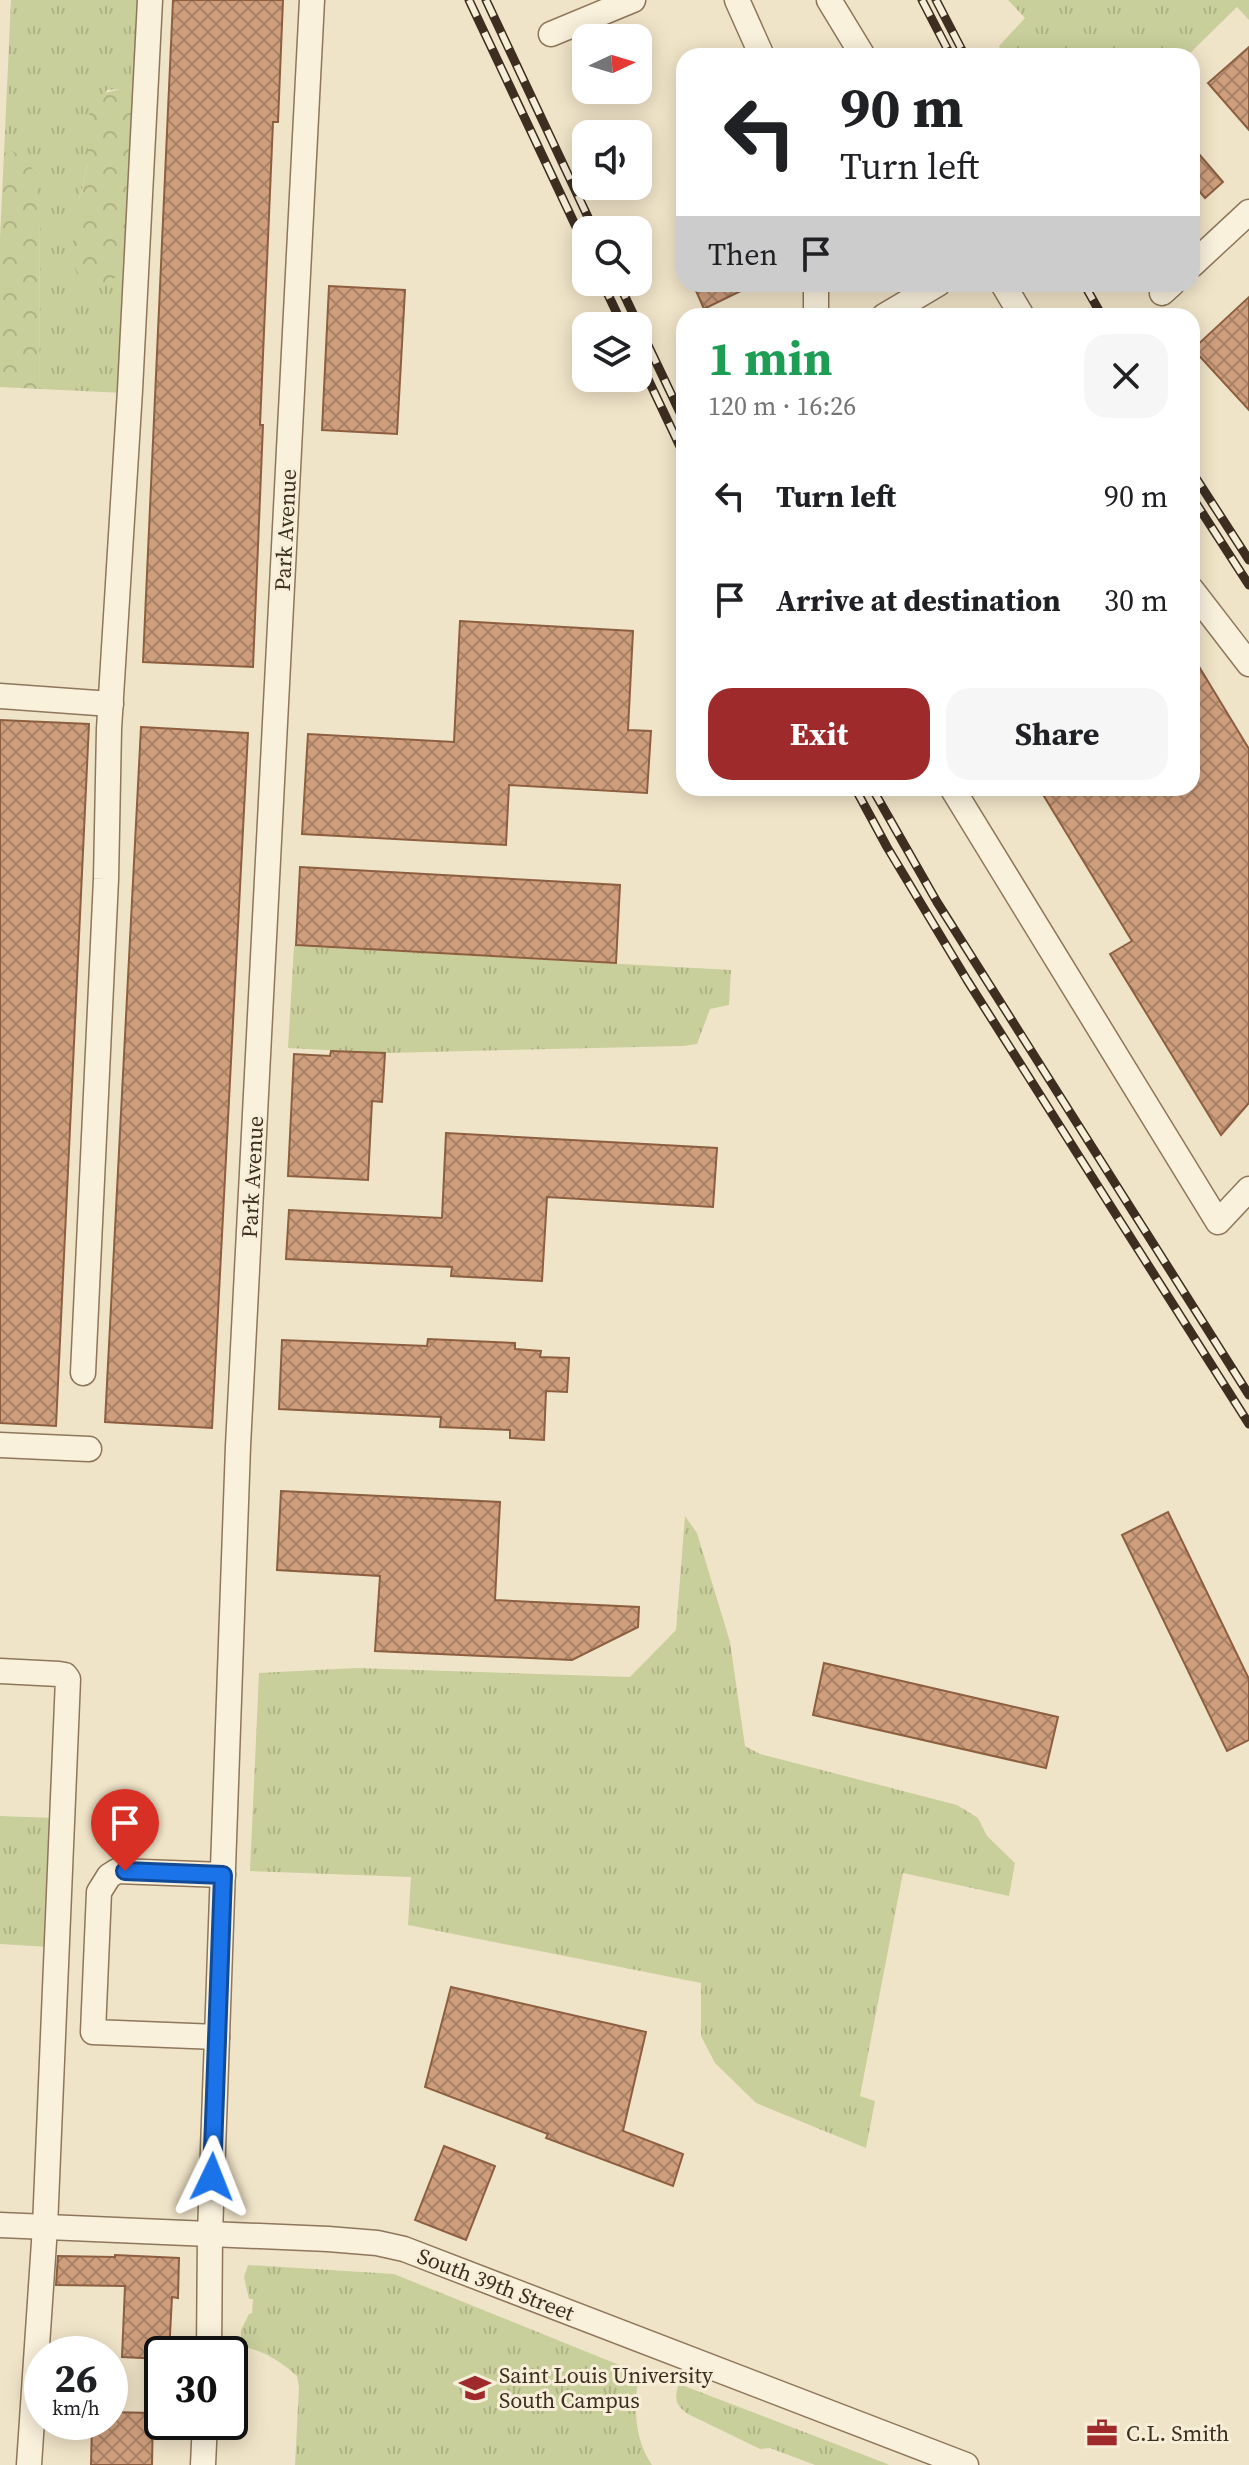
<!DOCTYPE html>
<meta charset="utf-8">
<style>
body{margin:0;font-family:"Source Serif 4",serif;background:#f6f6f6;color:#202124;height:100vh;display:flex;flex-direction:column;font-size:30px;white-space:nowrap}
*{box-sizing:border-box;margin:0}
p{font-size:26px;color:#757577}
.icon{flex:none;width:44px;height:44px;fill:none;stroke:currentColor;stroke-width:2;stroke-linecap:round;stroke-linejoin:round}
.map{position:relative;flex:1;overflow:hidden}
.panel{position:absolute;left:676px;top:308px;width:524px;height:488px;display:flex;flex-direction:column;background:#fff;border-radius:24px;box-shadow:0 4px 20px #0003}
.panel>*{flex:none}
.guide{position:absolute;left:676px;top:48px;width:524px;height:244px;border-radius:24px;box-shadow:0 4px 20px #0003;background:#fff;color:#202124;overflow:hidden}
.needle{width:52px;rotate:86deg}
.tools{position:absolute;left:572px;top:24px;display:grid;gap:16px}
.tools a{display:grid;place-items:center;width:80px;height:80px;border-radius:16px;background:#fff;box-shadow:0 4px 20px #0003;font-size:40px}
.speed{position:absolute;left:24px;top:2336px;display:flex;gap:16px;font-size:40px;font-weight:700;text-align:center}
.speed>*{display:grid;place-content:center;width:104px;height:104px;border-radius:50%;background:#fff;box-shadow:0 4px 20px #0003;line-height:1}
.speed small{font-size:20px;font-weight:400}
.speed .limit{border:4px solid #111;border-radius:12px;background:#fff;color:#111}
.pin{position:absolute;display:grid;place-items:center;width:68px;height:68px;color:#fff;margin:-82px -34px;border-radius:50% 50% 50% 0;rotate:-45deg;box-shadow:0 0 8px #0007}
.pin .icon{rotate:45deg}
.me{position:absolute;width:88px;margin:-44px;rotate:2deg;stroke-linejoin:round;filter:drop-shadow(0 0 6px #0008)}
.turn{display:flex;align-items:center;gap:28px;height:168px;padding:0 32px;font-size:36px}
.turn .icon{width:104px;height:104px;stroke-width:2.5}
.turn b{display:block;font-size:56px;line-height:68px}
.then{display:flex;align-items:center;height:76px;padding:0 32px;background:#0003;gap:16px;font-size:30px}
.round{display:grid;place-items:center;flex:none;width:84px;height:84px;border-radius:24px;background:#f6f6f6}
.headline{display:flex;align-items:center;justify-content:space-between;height:136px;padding:0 32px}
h1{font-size:48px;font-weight:700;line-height:60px;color:#1e9e55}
.primary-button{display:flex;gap:16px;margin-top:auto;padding:16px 32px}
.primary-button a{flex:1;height:92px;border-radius:24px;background:#9e2a2b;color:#fff;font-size:32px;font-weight:700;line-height:92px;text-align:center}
.primary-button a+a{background:#f6f6f6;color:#202124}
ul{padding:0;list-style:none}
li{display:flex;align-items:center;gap:24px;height:104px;padding:0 32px}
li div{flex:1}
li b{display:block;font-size:30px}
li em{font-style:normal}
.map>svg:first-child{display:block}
.grass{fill:url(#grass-tufts)}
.forest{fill:url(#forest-crowns)}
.building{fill:url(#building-cross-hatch);stroke:#8d5f41;stroke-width:2}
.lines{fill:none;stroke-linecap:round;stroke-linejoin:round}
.minor-casing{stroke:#8d765c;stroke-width:27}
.minor{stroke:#faf1dc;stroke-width:24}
.rail-casing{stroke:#3d2e20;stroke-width:9}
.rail{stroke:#f7eed8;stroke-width:6;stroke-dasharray:18;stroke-linecap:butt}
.route-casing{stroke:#114b97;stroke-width:20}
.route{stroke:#1a73e8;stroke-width:14}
.labels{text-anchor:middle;stroke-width:6;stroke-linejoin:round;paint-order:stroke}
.street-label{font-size:22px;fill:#3d2e20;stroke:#f7eed8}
.poi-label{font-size:22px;fill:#3d2e20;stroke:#f7eed8;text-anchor:start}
</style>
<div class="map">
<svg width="1249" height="2465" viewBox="0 0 1249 2465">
<defs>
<pattern id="grass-tufts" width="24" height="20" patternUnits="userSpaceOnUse" patternTransform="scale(2)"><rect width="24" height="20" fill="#c9cf9b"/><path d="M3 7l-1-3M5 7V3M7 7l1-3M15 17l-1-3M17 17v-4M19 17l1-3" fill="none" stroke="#aeb285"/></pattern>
<pattern id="forest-crowns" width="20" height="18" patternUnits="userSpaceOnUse" patternTransform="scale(2)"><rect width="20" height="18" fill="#c9cf9b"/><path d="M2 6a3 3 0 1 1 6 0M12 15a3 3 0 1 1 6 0" fill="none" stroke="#aeb285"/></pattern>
<pattern id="building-cross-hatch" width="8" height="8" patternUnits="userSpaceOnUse" patternTransform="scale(2)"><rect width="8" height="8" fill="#cf9f7d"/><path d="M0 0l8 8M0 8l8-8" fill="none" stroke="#a98266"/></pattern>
</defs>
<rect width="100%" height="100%" fill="#f0e4c8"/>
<g class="grass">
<path d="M11,0H144L140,84H134L123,89L107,90L88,118V165L79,199L131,265L124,393L39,389L40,215L4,153Z"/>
<path d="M1008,0H1249V20L1237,7L1187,56H1003L999,46L1025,18Z"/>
<path d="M294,946L731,970L729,1005L710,1009L697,1044L683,1046L385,1053L288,1048Z"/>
<path d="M685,1516L697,1533L730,1642L745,1746L760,1754L957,1805L978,1818L987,1836L1015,1863L1009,1896L903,1873L860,2096L875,2101L866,2148L756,2103L715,2063L701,2036V1983L408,1925L411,1877L250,1871L259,1673L356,1668L630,1677L676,1630Z"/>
<path d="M0,1816L54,1818L49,1947L0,1944Z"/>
<path d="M248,2265L394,2274L639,2373C634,2404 633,2437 652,2465H295L299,2387L297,2376C283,2363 260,2348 241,2347V2330L249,2314L252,2313L253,2299H249L244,2277Z"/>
<path d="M679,2384L885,2463L889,2465H815L770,2448L760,2449L688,2414C675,2405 674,2398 679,2384Z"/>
</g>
<g class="forest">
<path d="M134,84H140L131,265L104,286L84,285L76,269L72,250L79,199L88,165V118L95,97C108,90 121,91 134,84Z"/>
<path d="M12,151L23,157L36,174L40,215L39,389L0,387V237L4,153Z"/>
</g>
<g class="building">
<path d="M173,0H283L278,122H273L260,425H263L253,667L143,662Z"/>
<path d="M1249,47V130L1208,83Z"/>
<path d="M1192,146L1223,182L1205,198L1192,183Z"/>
<path d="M693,284H755L704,309Z"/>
<path d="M329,286L405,290L397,434L322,430Z"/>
<path d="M1249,297V410L1193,349Z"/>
<path d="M460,621L633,631L628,730L651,731L647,793L509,785L506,845L302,834L308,734L454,742Z"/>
<path d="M1192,655L1249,749V1103L1221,1135L1110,954L1132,941L1039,788H1192Z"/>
<path d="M0,720L89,724L56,1426L0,1423Z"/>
<path d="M141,727L248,733L212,1428L105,1422Z"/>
<path d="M300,867L620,885L616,963L296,945Z"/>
<path d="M331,1051L385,1053L382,1102L372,1101L368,1180L288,1176L294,1054L330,1056Z"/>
<path d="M446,1133L717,1148L713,1207L547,1197L542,1281L451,1276L452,1267L286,1259L289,1210L442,1218Z"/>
<path d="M428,1339L515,1343V1349L541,1351L540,1357L569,1358L567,1392L546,1391L544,1440L510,1438V1430L440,1427L441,1417L279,1409L282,1340L427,1346Z"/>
<path d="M281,1491L500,1502L495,1600L639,1607L638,1627L572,1660L375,1651L380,1576L277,1570Z"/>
<path d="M1168,1512L1249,1679V1740L1227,1751L1122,1535Z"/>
<path d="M824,1663L1058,1717L1046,1768L813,1715Z"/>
<path d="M451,1987L646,2032L623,2131L683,2154L673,2186L546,2138L548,2134L425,2087Z"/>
<path d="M444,2146L495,2166L466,2240L415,2220Z"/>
<path d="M115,2255L179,2258L178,2298L172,2297L169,2354H162V2359L122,2357L125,2286L56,2285L58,2256L115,2257Z"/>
<path d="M110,2412L153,2413L152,2465H91L92,2422H110Z"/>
</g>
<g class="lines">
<defs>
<g id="minor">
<path d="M737,0L762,56"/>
<path d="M829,0L863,56"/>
<path d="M551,34L633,0"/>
<path d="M1192,265L1249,212"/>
<path d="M816,284V316"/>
<path d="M1003,284L1022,316"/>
<path d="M1162,293L1172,284"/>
<path d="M884,316L938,284"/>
<path d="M1192,590L1249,664"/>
<path d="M0,696L111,704"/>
<path d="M952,788L1218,1222L1249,1189"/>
<path d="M83,1373L106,879L109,729L130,390L150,0"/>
<path d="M0,1445L89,1449"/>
<path d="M0,1671L59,1674L65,1675L68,1679L45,2227L29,2465"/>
<path d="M217,2037L93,2032L99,1892L109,1876L117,1871L223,1875"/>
<path d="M0,2225L328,2239L377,2243L404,2249L966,2465"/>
<path d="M209,2354L210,2234L238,1446L312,0"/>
<path d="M203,2465L205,2422"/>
</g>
</defs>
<use href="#minor" class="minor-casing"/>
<use href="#minor" class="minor"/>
<defs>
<g id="rail">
<path d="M469,0L586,248"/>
<path d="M486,0L594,230"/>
<path d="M922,0L951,56"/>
<path d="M936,0L965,56"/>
<path d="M602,282L623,326"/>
<path d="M618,282L684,421"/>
<path d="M1084,284L1102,316"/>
<path d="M638,358L684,455"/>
<path d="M1192,472L1249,560"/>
<path d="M1192,497L1249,585"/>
<path d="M855,788L887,847L967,980L1249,1424"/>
<path d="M872,788L937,902L1249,1395"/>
</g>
</defs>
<use href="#rail" class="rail-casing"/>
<use href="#rail" class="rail"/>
</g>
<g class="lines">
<defs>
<path id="route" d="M125,1871L223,1875L212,2177"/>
</defs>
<use href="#route" class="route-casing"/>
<use href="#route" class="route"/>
</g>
<defs>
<symbol id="university-bare" viewBox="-9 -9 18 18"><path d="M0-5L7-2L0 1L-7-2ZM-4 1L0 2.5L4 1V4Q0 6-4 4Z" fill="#9e2a2b" stroke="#f7eed8" stroke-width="2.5" paint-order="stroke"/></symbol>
<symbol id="office-bare" viewBox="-9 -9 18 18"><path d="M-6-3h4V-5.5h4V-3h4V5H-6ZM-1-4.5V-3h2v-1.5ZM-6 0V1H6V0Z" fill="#9e2a2b" stroke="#f7eed8" stroke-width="2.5" paint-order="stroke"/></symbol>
</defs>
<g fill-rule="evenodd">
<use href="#university-bare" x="453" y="2366" width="44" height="44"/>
<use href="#office-bare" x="1080" y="2411" width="44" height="44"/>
</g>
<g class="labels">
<g class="street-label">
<text transform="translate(285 530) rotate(-87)" y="8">Park Avenue</text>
<text transform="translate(252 1177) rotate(-87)" y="8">Park Avenue</text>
<text transform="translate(496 2284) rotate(21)" y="8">South 39th Street</text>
</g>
<g class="poi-label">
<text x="499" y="2383">Saint Louis University<tspan x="499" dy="25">South Campus</tspan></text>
<text x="1126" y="2441">C.L. Smith</text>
</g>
</g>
</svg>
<div class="tools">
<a><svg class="needle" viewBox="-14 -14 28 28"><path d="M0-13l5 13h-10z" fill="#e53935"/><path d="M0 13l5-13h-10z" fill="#757577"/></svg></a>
<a><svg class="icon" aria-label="sound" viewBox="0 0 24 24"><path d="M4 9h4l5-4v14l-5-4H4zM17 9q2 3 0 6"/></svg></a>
<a><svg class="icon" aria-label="search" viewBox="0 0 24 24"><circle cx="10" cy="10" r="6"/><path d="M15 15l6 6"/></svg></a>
<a><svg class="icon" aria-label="layers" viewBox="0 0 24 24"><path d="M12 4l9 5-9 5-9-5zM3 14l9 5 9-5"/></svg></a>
</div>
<div class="speed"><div>26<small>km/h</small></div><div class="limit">30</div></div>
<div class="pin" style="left:125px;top:1871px;background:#d93025"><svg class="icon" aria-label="arrive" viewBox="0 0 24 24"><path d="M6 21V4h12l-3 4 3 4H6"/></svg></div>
<svg class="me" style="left:212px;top:2177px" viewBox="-20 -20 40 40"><path d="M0-17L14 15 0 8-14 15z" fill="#1a73e8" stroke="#fff" stroke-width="4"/></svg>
<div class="guide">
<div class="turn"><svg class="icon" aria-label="left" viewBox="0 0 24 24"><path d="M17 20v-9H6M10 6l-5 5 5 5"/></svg><div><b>90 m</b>Turn left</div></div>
<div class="then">Then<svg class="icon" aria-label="arrive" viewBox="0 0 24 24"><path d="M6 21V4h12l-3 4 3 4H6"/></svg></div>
</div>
<section class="panel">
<div class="headline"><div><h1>1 min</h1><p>120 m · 16:26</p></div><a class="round"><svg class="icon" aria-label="close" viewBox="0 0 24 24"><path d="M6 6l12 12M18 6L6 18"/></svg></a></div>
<ul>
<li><svg class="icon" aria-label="left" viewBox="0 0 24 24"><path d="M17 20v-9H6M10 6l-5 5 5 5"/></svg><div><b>Turn left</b></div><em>90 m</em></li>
<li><svg class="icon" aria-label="arrive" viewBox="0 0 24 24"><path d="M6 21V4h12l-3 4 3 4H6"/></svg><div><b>Arrive at destination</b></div><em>30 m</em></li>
</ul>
<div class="primary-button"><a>Exit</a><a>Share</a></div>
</section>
</div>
